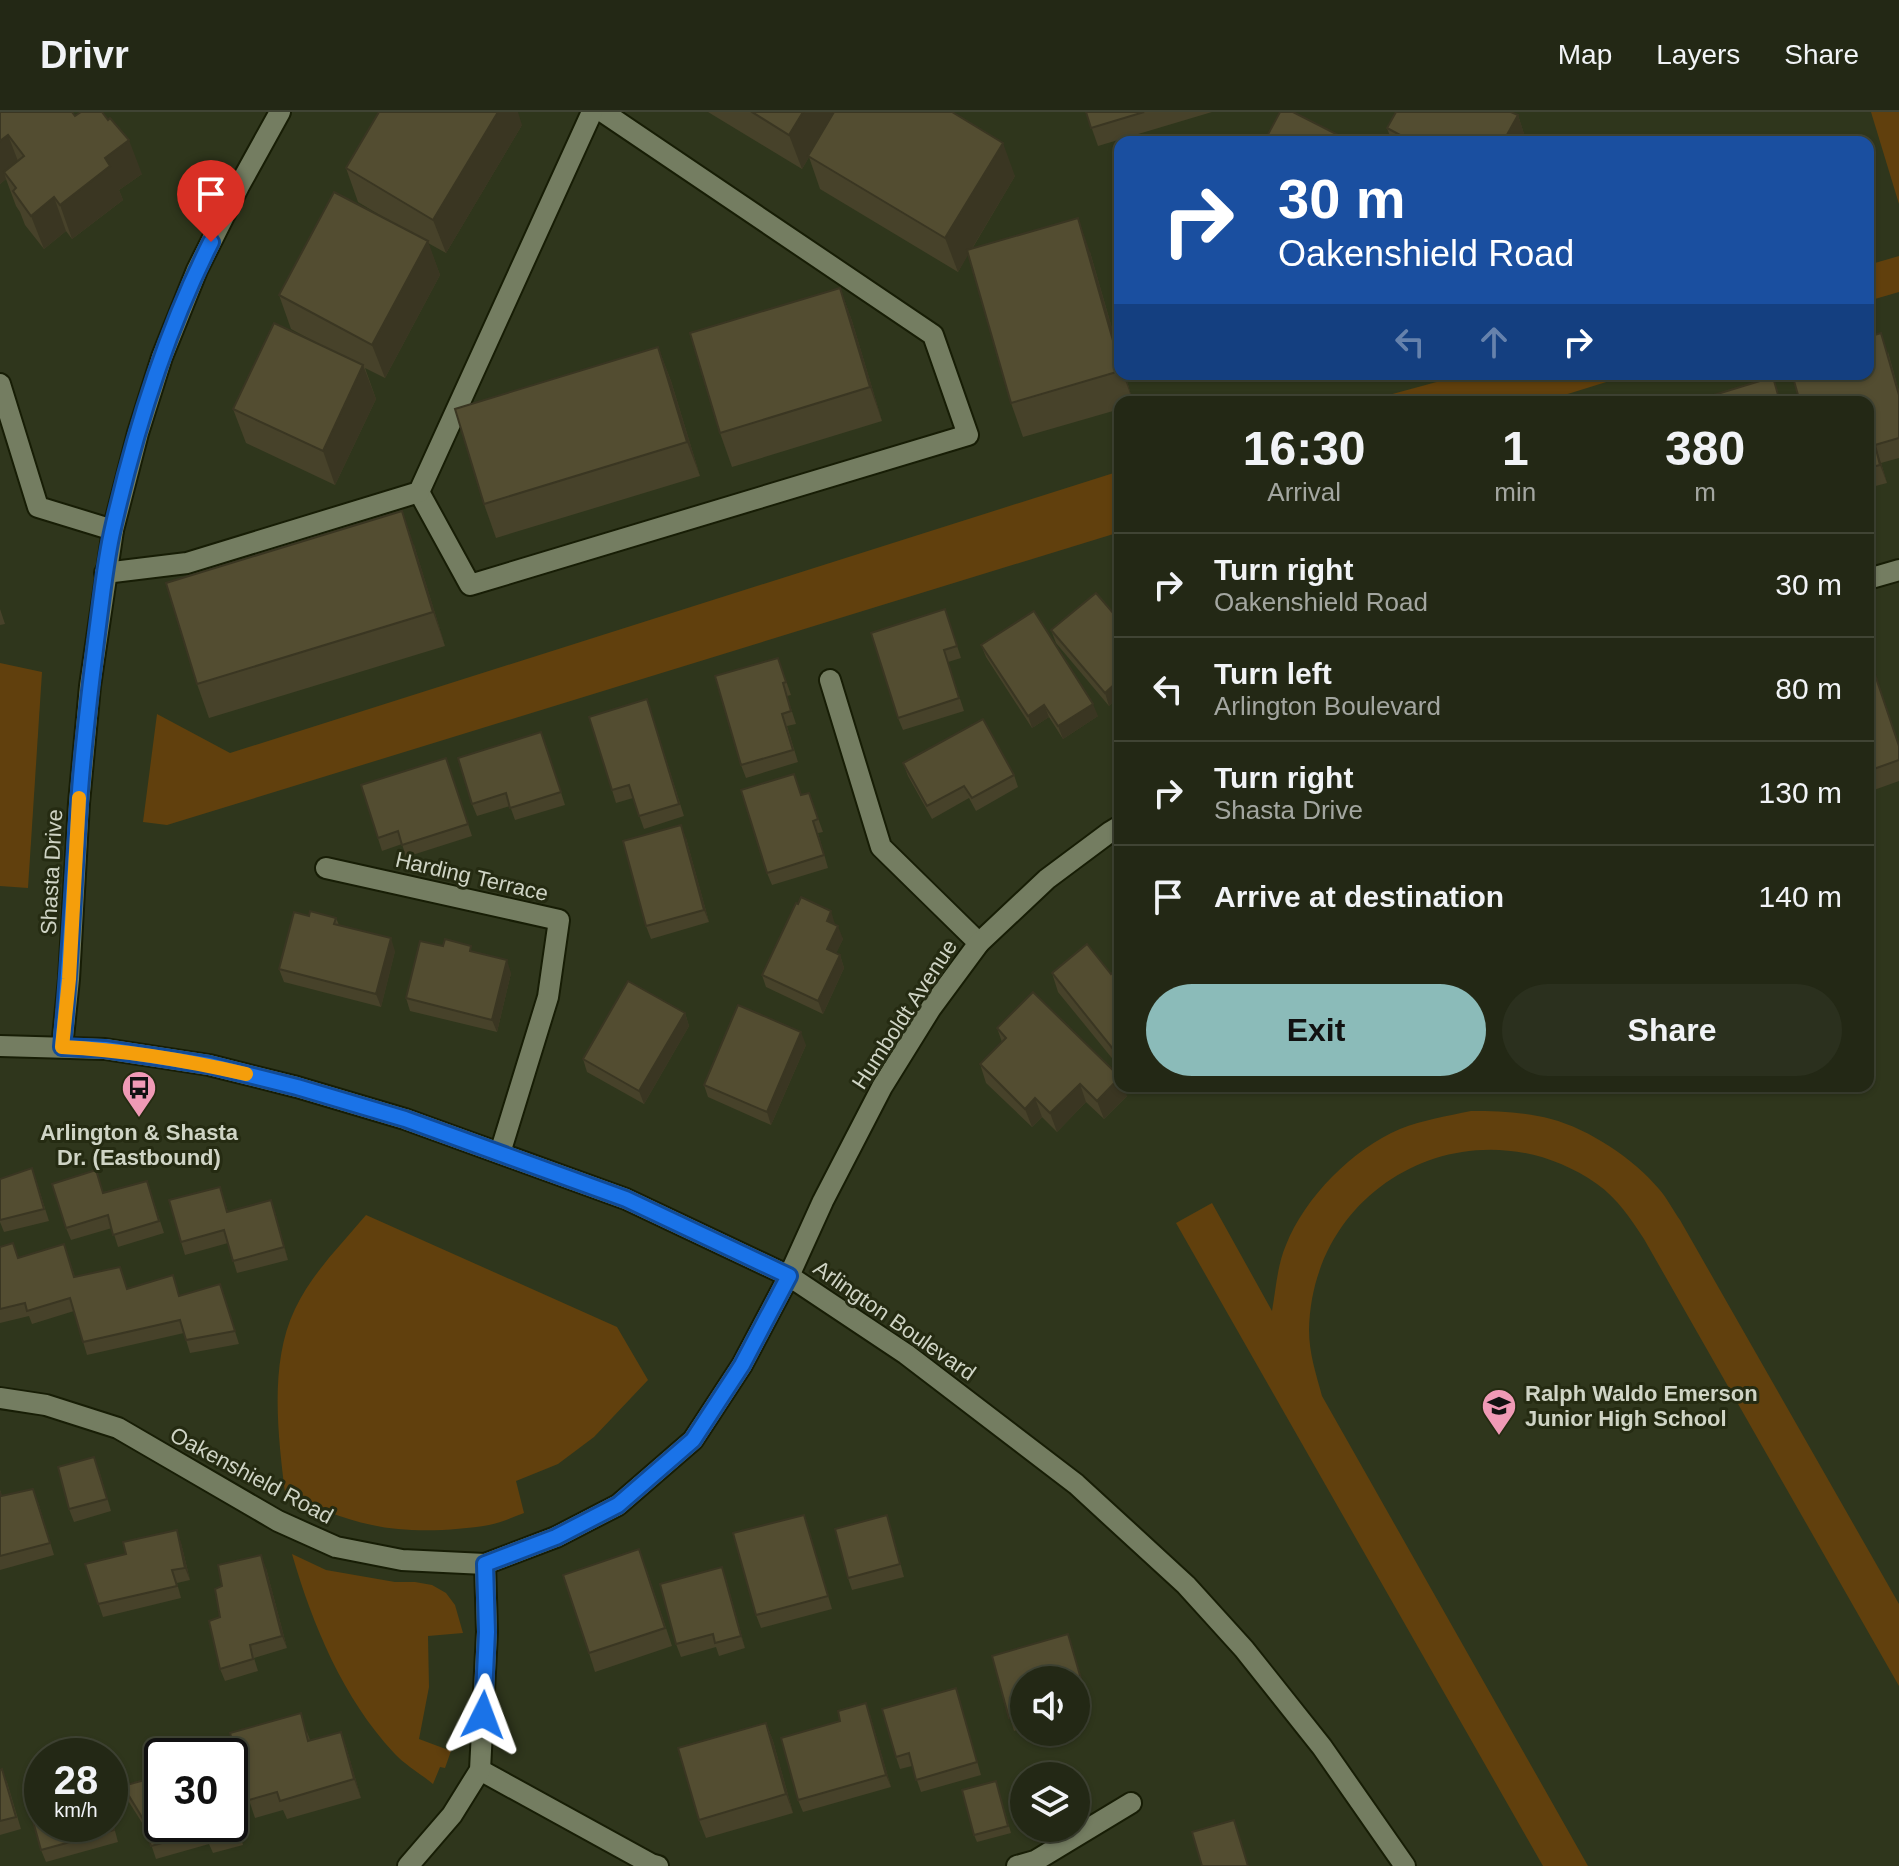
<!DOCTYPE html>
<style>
body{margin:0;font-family:Arial,sans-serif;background:#2b301e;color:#f1f3f6;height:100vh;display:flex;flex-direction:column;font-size:30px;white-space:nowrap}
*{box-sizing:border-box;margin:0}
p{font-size:26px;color:#a3a6a0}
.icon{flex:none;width:44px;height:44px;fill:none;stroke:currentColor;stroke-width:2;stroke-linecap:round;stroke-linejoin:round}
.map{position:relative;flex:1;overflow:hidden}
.side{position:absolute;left:1114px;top:284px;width:760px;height:696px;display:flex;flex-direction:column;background:#232815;border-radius:16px;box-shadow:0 2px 6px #0004,0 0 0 2px #404434}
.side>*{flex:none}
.hud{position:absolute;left:1114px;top:24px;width:760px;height:244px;border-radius:16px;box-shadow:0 2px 6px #0004,0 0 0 2px #404434;background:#1a4fa0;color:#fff;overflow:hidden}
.buttons{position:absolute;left:1010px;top:1554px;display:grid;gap:16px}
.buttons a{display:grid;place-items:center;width:80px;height:80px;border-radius:50%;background:#232815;box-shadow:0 2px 6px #0004,0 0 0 2px #404434;font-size:40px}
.speed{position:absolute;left:24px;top:1626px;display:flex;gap:16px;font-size:40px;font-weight:700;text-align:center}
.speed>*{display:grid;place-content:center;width:104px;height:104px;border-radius:50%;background:#232815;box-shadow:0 2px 6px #0004,0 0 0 2px #404434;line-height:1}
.speed small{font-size:20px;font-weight:400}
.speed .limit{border:4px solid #111;border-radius:12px;background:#fff;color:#111}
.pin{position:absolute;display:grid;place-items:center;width:68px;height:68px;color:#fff;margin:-82px -34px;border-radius:50% 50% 50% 0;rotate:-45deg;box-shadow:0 0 8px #0007}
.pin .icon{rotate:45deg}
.me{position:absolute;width:88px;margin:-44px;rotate:3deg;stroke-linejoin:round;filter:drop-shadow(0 0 6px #0008)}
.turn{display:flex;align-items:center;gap:28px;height:168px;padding:0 32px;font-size:36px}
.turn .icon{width:104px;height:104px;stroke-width:2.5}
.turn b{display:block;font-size:56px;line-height:68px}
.lanes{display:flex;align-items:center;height:76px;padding:0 32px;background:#0003;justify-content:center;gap:40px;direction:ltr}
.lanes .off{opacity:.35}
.eta{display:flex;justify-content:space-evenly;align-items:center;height:136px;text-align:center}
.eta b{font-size:48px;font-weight:700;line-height:56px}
.action{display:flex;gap:16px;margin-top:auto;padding:16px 32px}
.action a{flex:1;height:92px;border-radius:48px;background:#8bbbb9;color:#111;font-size:32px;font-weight:700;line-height:92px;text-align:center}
.action a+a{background:#2b301e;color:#f1f3f6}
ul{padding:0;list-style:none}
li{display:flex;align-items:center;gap:24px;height:104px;padding:0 32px;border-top:2px solid #404434}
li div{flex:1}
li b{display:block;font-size:30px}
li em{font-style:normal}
header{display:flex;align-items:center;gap:48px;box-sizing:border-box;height:112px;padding:0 40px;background:#232815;border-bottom:2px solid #404434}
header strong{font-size:38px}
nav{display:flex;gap:44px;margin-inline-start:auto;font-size:28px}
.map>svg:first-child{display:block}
.green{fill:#61400d}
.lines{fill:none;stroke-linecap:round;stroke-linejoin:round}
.minor-casing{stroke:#171d05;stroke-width:24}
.minor{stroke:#747d61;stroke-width:20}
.wall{fill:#47422a}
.shaded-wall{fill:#3a3622}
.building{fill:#534d31;stroke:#3a3622;stroke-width:2}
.route-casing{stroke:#114b97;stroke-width:20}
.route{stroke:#1a73e8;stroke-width:14}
.slow{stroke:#f59e0b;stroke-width:14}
.labels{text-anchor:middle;stroke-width:6;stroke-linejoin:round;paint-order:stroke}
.street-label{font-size:22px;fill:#cfd4c5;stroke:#252b12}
.poi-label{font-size:22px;font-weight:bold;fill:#cfd4c5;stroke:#252b12}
</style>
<header>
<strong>Drivr</strong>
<nav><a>Map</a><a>Layers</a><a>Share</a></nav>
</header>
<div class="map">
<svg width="1899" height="1754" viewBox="0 0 1899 1754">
<rect width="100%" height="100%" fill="#2f361c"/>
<g class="green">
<path d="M1871,0H1899V92Z"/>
<path d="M1899,144V180L1868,189V153Z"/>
<path d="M1466,262H1632L1542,290H1363Z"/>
<path d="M1120,359V420L167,713L143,710L157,602L230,641Z"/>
<path d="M0,551L42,560L28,776L0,774Z"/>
<path d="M1471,999C1498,999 1525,1000 1551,1007C1589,1017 1634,1047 1659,1077C1667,1086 1673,1098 1680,1108L1899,1492V1574L1644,1127C1631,1107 1617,1086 1597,1072C1475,987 1312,1069 1309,1218C1309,1241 1316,1262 1322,1284L1588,1754H1543L1176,1111L1212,1091L1272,1199C1276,1177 1277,1154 1286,1133C1305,1085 1353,1037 1400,1017C1423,1008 1447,1004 1471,999Z"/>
<path d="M366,1103L617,1215L648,1268L594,1325L558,1352L516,1369L524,1401C513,1405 501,1411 489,1413C454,1419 407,1421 372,1413C342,1407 313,1394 285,1381C278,1323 269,1251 295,1197C312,1161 341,1133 366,1103Z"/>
<path d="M292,1442L326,1458L395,1470H415L432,1473L446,1481L455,1493L463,1521L428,1524L429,1575L419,1627L451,1639L445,1656L440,1655L433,1672C421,1662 405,1653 394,1641C343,1586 313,1514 292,1442Z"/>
</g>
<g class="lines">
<defs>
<g id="minor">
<path d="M0,272L38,395L113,418"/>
<path d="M419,380L470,473L968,323L933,223L603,0"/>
<path d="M105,461L187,451L419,380L592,0"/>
<path d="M1868,467L1899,458"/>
<path d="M830,568L881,735L979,831"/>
<path d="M326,756L559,808L548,885L500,1041"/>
<path d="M0,934L105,937L209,953L297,975L405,1007L626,1087L789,1164L906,1242L1076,1372L1186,1473L1244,1537L1322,1635L1405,1754"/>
<path d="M62,935L69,867L79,691L90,574L113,418L138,321L162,245L197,158L239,74L280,0"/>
<path d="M0,1286L46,1293L118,1316L278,1409L336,1435L402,1448L485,1452L556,1425L618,1393L693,1328L742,1253L789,1164L823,1089L882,975L931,896L979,831L1047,767L1110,720L1120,714"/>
<path d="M480,1658L651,1752L658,1754"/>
<path d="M408,1754L452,1703L480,1658L487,1520L485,1452"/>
<path d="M1017,1754L1035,1749L1131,1691"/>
</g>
</defs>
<use href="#minor" class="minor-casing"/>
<use href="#minor" class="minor"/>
</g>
<g class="wall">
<path d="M0,0L142,62L119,78L123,88L72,127L66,119L44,137L25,113L20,100L16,94L6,67L0,72Z"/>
<path d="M708,0H952L1015,64L972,137L1090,140L1120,244V262H1125L1133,290H1120V297L1023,325L1011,291L968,142L958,160L820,77L809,45L802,57Z"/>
<path d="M1086,0H1212L1098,34Z"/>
<path d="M1518,3L1524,22L1520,30H1392L1387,16Z"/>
<path d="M522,13L446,141L428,131L440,163L385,266L365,256L376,287L335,373L246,331L233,297L317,231L291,217L279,183L403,117L358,90L346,56Z"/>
<path d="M840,176L852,209L882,309L732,355L720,321Z"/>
<path d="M658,235L671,269L700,364L496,426L484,392Z"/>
<path d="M1888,240L1899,279V346L1881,351L1887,371L1868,376V290Z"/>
<path d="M414,433L445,534L209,606L197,572Z"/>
<path d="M0,497L5,512L0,513Z"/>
<path d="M945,497L961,546L948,550L964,599L903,618L898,606Z"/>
<path d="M1120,509V584L1109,594L1056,531L1051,518Z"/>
<path d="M981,533L1098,604L1063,627L1049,605L1032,616L986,545Z"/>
<path d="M778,546L791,583L787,584L796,612L787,614L798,650L746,666L741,653Z"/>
<path d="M1868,555L1899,633V669L1874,678L1868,662Z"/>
<path d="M647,587L684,704L644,717L633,686L616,691L612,678Z"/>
<path d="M546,633L565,693L515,708L510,694L477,704L472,692Z"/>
<path d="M446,646L472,724L406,745L402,732L382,739L361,673Z"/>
<path d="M903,651L1014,663L1018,675L976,699L969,686L932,707L908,664Z"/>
<path d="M809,681L823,720L818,721L828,756L772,773L767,761L801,683Z"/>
<path d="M686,726L709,810L651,827L646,814Z"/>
<path d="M309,804L336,806L339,813L395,839L381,895L284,870L279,857Z"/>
<path d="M835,813L843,827L836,841L840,843L844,856L823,902L766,875L762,863L835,812Z"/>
<path d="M474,840L511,861L497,920L410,899L406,886Z"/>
<path d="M1120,854V956L1058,880L1052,861L1111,862Z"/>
<path d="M685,901L689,914L644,992L587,960L583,947Z"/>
<path d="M997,916L1127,984L1104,1007L1086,990L1057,1020L1042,1005L1032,1015L986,971L980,952L1002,930Z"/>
<path d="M806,933L771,1013L708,985L704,973Z"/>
<path d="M0,1067L36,1068L49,1109L4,1120L0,1110Z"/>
<path d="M147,1069L164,1121L118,1135L112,1116L71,1128L66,1116L104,1080Z"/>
<path d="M224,1087L228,1100H275L288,1148L237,1161L228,1131L185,1143L181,1130Z"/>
<path d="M64,1132L75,1165L128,1177L180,1184L220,1172L239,1232L190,1241L184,1221L87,1243L74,1199L32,1212L29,1204L0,1211V1135L18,1146Z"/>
<path d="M99,1358L111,1399L74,1410L69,1397Z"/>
<path d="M0,1378L2,1384L38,1390L54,1443L0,1458Z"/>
<path d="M804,1403L832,1497L761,1516L756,1503Z"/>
<path d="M891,1416L904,1465L852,1478L848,1466Z"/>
<path d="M181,1431L190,1468L177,1471L181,1486L103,1505L85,1452Z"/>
<path d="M266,1456L287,1536L254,1546L258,1559L225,1569L220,1557V1505Z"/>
<path d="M646,1456L672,1534L595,1560L589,1541Z"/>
<path d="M726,1467L745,1536L719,1544L716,1535L681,1545L676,1532Z"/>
<path d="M1068,1522L1090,1597L1076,1601V1568H1024V1616L1014,1619L992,1544Z"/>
<path d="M956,1576L981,1663L921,1680L912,1654L900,1657L896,1645Z"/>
<path d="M870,1603L891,1675L803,1700L798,1688Z"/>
<path d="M766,1611L773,1629L793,1701L706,1726L699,1708Z"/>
<path d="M307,1620L310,1628L341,1620L347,1638L361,1686L287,1707L283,1698L255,1706L249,1688Z"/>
<path d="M0,1658L7,1670L21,1717L0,1723Z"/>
<path d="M230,1668L237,1680L243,1701L235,1704L243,1733L213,1741L209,1732L156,1747L146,1717L127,1687L123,1674L162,1712Z"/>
<path d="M996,1669L1011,1721L977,1730L974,1723Z"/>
<path d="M110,1700L118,1730L46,1750L41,1738Z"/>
</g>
<g class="shaded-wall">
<path d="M498,0H518L522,13L446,141L433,108Z"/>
<path d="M803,0H836L802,57L789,23Z"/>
<path d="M1518,3L1524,22L1520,30H1503Z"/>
<path d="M8,23L21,57L4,60L6,67L0,72V29Z"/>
<path d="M129,28L142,62L119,78L123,88L72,127L60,93L105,46Z"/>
<path d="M1003,31L1015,64L958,160L945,126Z"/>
<path d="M54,85L66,119L44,137L31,104Z"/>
<path d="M1078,106L1090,140L1120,244V253Z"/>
<path d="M428,129L440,163L385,266L372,233Z"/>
<path d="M840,176L852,209L882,309L870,275Z"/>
<path d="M1881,221L1899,279V283Z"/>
<path d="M658,235L671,269L700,364L687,330Z"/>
<path d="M363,253L376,287L335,373L323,339Z"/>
<path d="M1123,262H1125L1133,290Z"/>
<path d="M1875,333L1881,351L1887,371L1880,353Z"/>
<path d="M402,399L414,433L445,534L433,500Z"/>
<path d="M1117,570L1120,577V584L1109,594L1105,581Z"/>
<path d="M1093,592L1098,604L1063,627L1058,614Z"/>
<path d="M1044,593L1049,605L1032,616L1028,604Z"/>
<path d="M681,713L686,726L709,810L704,798Z"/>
<path d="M831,799L835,812L831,821L827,809Z"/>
<path d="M838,814L843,827L832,850L827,837Z"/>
<path d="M391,826L395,839L381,895L376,882Z"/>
<path d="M840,843L844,856L823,902L818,889Z"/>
<path d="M507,848L511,861L497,920L492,908Z"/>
<path d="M685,901L689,914L644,992L639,979Z"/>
<path d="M801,920L806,933L771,1013L767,1000Z"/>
<path d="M1120,966V974H1124L1127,984L1104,1007L1097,989Z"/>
<path d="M1080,972L1086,990L1057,1020L1050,1001Z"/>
<path d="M1035,986L1042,1005L1032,1015L1025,997Z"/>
<path d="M271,1088L275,1100L288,1148L284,1135Z"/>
<path d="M177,1418L181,1431L190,1468L185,1456Z"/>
<path d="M261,1443L266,1456L287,1536L282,1524Z"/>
<path d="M722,1455L726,1467L745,1536L741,1524Z"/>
<path d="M866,1591L870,1603L891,1675L886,1663Z"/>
<path d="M766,1611L773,1629L793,1701L786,1682Z"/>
<path d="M341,1620L347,1638L361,1686L354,1667Z"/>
</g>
<g class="building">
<path d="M0,0H72L75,4L81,0H102L108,8L110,6L129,28L105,46L110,54L60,93L54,85L31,104L13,79L16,76L4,60L24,44L8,23L0,29Z"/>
<path d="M379,0H498L433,108L346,56Z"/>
<path d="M752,0H803L789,23Z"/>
<path d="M834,0H952L1003,31L945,126L808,44Z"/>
<path d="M1086,0H1144L1091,16Z"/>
<path d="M1280,0H1293L1348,28L1347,30H1264Z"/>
<path d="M1396,0H1511L1518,3L1503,30H1413L1387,16Z"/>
<path d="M334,80L428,129L372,233L279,183Z"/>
<path d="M1078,106L1120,253V259L1011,291L967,138Z"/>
<path d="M840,176L870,275L720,321L690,221Z"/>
<path d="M274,211L363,253L323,339L233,297Z"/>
<path d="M1881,221L1899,283V326L1875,333L1880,353L1868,356V290H1800L1792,262H1868V225Z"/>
<path d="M658,235L687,330L484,392L455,297Z"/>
<path d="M1773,265L1780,290H1691Z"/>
<path d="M402,399L433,500L197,572L166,471Z"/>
<path d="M1096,481L1120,509V573L1117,570L1105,581L1051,518Z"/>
<path d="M945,497L957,534L944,538L959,586L898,606L871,521Z"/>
<path d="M1034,499L1093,592L1058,614L1044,593L1028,604L981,533Z"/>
<path d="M778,546L786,570L783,571L791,599L782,602L793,638L741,653L715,564Z"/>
<path d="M1872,554L1899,634V648L1868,659V555Z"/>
<path d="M647,587L679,692L639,704L629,673L612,678L589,605Z"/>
<path d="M983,607L1014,663L972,686L964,674L927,694L903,651Z"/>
<path d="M541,620L561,680L510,696L506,681L472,692L458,646Z"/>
<path d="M446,646L468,712L402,733L398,719L378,726L361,673Z"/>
<path d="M794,662L801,683L809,681L818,707L813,709L824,743L767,761L741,678Z"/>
<path d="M681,713L704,798L646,814L623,729Z"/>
<path d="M801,785L831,799L827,809L838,814L827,837L840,843L818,889L762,863L796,791L798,792Z"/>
<path d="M310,799L336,806L334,812L391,826L376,882L279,857L294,800L309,804Z"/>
<path d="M445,827L471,834L470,839L507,848L492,908L406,886L420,829L443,834Z"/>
<path d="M1087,832L1111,862L1120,854V939L1117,942L1052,861Z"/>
<path d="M628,869L685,901L639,979L583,947Z"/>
<path d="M1033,880L1120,965L1097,989L1080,972L1050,1001L1035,986L1025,997L980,952L1006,926L997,916Z"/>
<path d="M738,893L801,920L767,1000L704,973Z"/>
<path d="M32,1056L44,1097L0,1108V1067Z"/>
<path d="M96,1058L103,1081L147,1069L159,1109L113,1123L108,1103L66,1116L52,1072Z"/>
<path d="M220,1075L227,1100L271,1088L284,1135L233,1149L224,1118L181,1130L169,1088Z"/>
<path d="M13,1131L18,1146L64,1132L74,1165L120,1155L127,1177L173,1163L179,1184L220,1172L235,1219L186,1228L180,1208L83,1230L70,1186L27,1199L25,1191L0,1197V1135Z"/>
<path d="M94,1345L107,1387L69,1397L58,1355Z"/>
<path d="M33,1377L50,1431L0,1444V1380L1,1384Z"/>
<path d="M804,1403L828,1484L756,1503L733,1421Z"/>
<path d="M887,1403L900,1452L848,1466L835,1417Z"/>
<path d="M177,1418L185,1456L172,1458L177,1474L98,1492L85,1452L126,1442L123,1430Z"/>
<path d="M639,1437L665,1516L589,1541L563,1463Z"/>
<path d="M261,1443L282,1524L250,1533L253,1547L220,1557L209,1509L220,1505L215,1477L222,1474L218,1453Z"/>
<path d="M722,1455L741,1524L715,1531L713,1522L676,1532L660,1472Z"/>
<path d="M1068,1522L1086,1584L1076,1587V1568H1024V1602L1009,1606L992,1544Z"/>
<path d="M956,1576L977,1650L916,1668L909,1641L896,1645L882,1597Z"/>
<path d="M866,1591L886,1663L798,1688L781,1626L840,1609L838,1599Z"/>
<path d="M301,1601L308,1629L341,1620L354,1667L280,1689L277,1680L249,1688L230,1621Z"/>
<path d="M766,1611L786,1682L699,1708L678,1636Z"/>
<path d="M162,1653V1712H230V1668L233,1667L239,1689L230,1691L239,1720L208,1729L206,1719L151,1734L143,1707L123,1674L148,1667L145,1658Z"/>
<path d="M2,1657L16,1705L0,1709V1658Z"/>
<path d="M42,1668V1712H110V1704L114,1718L41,1738L23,1673Z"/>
<path d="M996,1669L1008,1714L974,1723L962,1678Z"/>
<path d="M1234,1708L1248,1754H1202L1192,1720Z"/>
</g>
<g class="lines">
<defs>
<path id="route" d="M211,130C166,219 135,319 113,416C106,446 103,476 99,506C91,568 83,630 79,693C73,773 70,854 62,935L105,937L209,953L297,975L405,1007L626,1087L789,1164L742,1253L693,1328L618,1393L556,1425L485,1452L487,1520L483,1603"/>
</defs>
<use href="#route" class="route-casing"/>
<use href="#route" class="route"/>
<path class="slow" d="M79,686L69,867L62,935C124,938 185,948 246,962"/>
</g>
<defs>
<symbol id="bus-pin" viewBox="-11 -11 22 30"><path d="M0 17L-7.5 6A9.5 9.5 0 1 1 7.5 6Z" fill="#f09ab6" stroke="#252b12"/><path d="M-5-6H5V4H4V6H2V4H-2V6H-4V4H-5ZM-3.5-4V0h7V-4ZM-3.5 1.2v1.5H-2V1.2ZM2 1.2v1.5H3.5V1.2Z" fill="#111"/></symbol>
<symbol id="school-pin" viewBox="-11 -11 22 30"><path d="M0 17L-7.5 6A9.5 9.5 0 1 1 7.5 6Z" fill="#f09ab6" stroke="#252b12"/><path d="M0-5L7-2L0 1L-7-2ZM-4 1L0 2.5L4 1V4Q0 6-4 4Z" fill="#111"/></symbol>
</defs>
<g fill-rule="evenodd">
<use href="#bus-pin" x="119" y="956" width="40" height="54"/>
<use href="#school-pin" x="1479" y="1274" width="40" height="54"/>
</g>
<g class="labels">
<g class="street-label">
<text transform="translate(51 760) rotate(-87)" y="8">Shasta Drive</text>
<text transform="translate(472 764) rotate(13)" y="8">Harding Terrace</text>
<text transform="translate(904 902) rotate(-57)" y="8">Humboldt Avenue</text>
<text transform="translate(895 1208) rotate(35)" y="8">Arlington Boulevard</text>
<text transform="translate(252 1363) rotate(28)" y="8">Oakenshield Road</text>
</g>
<g class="poi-label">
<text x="139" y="1028">Arlington &amp; Shasta<tspan x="139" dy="25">Dr. (Eastbound)</tspan></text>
<text x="1525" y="1289" text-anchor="start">Ralph Waldo Emerson<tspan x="1525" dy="25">Junior High School</tspan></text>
</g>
</g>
</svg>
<div class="buttons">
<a><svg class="icon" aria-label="sound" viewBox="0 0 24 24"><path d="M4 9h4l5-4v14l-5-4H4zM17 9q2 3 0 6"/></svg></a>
<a><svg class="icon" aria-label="layers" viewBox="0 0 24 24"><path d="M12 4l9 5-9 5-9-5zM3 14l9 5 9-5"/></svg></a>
</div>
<div class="speed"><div>28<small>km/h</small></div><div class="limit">30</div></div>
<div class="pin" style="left:211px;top:130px;background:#d93025"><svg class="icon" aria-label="arrive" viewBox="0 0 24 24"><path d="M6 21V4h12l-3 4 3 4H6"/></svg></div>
<svg class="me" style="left:483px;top:1603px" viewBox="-20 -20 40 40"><path d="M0-17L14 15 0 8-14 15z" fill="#1a73e8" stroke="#fff" stroke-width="4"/></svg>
<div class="hud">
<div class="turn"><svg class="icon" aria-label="right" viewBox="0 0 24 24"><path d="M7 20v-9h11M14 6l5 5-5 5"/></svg><div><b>30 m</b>Oakenshield Road</div></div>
<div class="lanes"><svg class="icon off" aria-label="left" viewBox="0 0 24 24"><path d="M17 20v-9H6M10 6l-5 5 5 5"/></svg><svg class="icon off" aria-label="ahead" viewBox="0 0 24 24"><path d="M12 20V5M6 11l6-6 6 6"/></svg><svg class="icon" aria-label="right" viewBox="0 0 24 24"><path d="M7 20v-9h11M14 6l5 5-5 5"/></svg></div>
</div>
<section class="side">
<div class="eta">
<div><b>16:30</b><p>Arrival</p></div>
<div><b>1</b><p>min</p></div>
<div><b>380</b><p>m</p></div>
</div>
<ul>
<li><svg class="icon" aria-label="right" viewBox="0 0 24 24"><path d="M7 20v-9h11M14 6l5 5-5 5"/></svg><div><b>Turn right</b><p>Oakenshield Road</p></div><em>30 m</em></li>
<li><svg class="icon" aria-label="left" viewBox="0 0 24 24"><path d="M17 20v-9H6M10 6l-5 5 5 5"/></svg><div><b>Turn left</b><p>Arlington Boulevard</p></div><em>80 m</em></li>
<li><svg class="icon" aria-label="right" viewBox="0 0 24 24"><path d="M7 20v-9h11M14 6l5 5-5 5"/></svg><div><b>Turn right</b><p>Shasta Drive</p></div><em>130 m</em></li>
<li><svg class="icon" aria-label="arrive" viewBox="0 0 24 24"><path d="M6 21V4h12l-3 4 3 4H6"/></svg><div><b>Arrive at destination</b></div><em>140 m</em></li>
</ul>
<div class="action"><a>Exit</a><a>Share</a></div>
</section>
</div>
